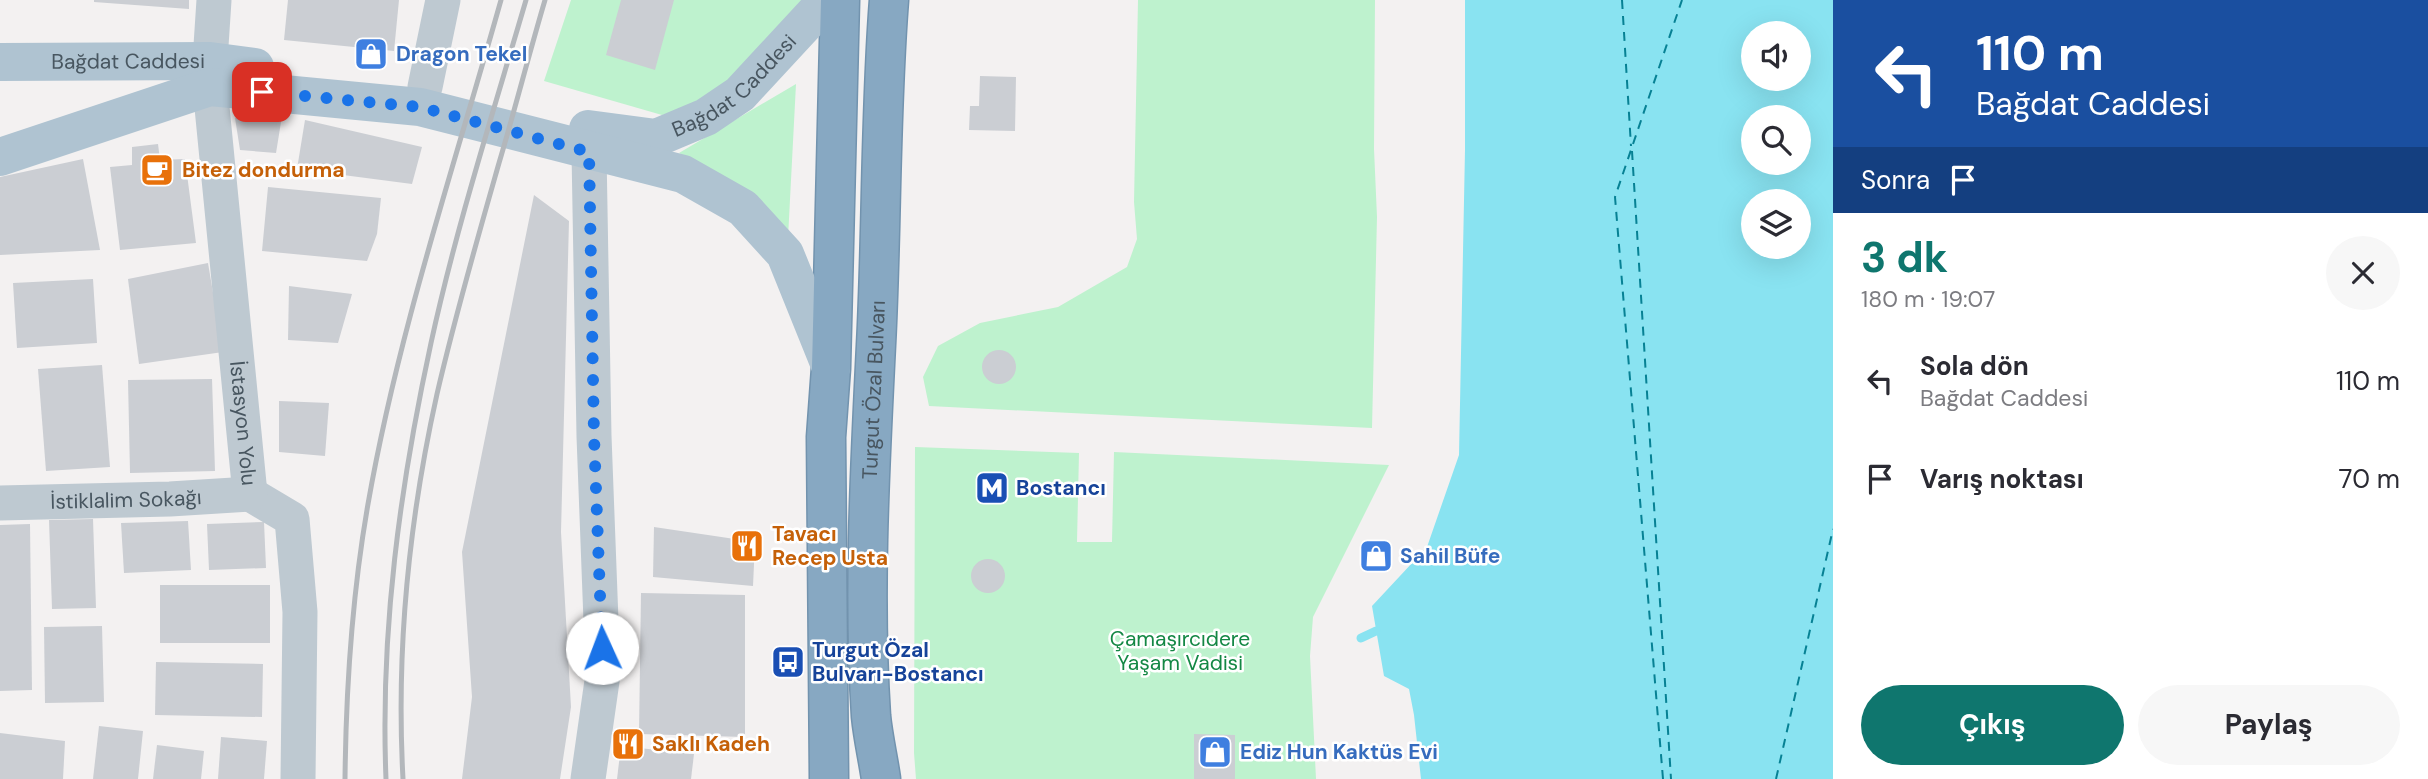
<!DOCTYPE html>
<html lang="tr">
<meta charset="utf-8">
<style>
body{margin:0;font-family:"DM Sans",sans-serif;background:#f7f7f7;color:#2b2b33;height:100vh;display:flex;flex-direction:column;font-size:26px;white-space:nowrap}
*{box-sizing:border-box;margin:0}
p{font-size:23px;color:#7c7c81}
.icon{flex:none;width:38px;height:38px;fill:none;stroke:currentColor;stroke-width:2;stroke-linecap:round;stroke-linejoin:round}
.map{position:relative;flex:1;overflow:hidden}
.panel{display:flex;flex-direction:column;background:#fff;width:595px}
.panel>*{flex:none}
.banner{background:#1a4fa0;color:#fff;overflow:hidden}
.fabs{position:absolute;left:1741px;top:21px;display:grid;gap:14px}
.fabs a{display:grid;place-items:center;width:70px;height:70px;border-radius:50%;background:#fff;box-shadow:0 7px 28px #0002;font-size:35px}
.pin{position:absolute;display:grid;place-items:center;width:60px;height:60px;color:#fff;margin:-30px;border-radius:14px;box-shadow:0 4px 10px #0006}
.me{position:absolute;width:77px;margin:-38px;rotate:358deg;stroke-linejoin:round;filter:drop-shadow(0 0 5px #0008)}
.turn{display:flex;align-items:center;gap:24px;height:147px;padding:0 28px;font-size:32px}
.turn .icon{width:91px;height:91px;stroke-width:2.5}
.turn b{display:block;font-size:49px;line-height:60px}
.then{display:flex;align-items:center;height:66px;padding:0 28px;background:#0003;gap:14px;font-size:26px}
.round{display:grid;place-items:center;flex:none;width:74px;height:74px;border-radius:37px;background:#f7f7f7}
.head{display:flex;align-items:center;justify-content:space-between;height:119px;padding:0 28px}
h1{font-size:42px;font-weight:700;line-height:52px;color:#0f766e}
.action{display:flex;gap:14px;margin-top:auto;padding:14px 28px}
.action a{flex:1;height:80px;border-radius:42px;background:#0f766e;color:#fff;font-size:28px;font-weight:700;line-height:80px;text-align:center}
.action a+a{background:#f7f7f7;color:#2b2b33}
ul{padding:0;list-style:none}
li{display:flex;align-items:center;gap:21px;height:98px;padding:0 28px}
li div{flex:1}
li b{display:block;font-size:26px}
li em{font-style:normal}
main{display:flex;flex:1;min-height:0}
.map>svg:first-child{display:block}
.green{fill:#bef2ce}
.water{fill:#89e3f1;fill-rule:evenodd}
.lines{fill:none;stroke-linecap:round;stroke-linejoin:round}
.stream{stroke:#89e3f1;stroke-width:9}
.ferry{stroke:#078194;stroke-width:2;stroke-dasharray:9 7;stroke-linecap:butt}
.building{fill:#cbced3}
.highway-casing{stroke:#7293ae;stroke-width:41}
.minor{stroke:#bec9d1;stroke-width:35}
.major{stroke:#afc3d1;stroke-width:38}
.highway{stroke:#87a8c2;stroke-width:38}
.rail{stroke:#b3b7bb;stroke-width:5}
.route{stroke:#1a73e8;stroke-width:12;stroke-dasharray:0 21.6}
.labels{text-anchor:middle;stroke-width:5;stroke-linejoin:round;paint-order:stroke}
.shop-label{font-size:21px;font-weight:bold;fill:#366cbe;stroke:#fff;text-anchor:start}
.street-label{font-size:21px;fill:#485660;stroke:#fff}
.food-label{font-size:21px;font-weight:bold;fill:#c56008;stroke:#fff;text-anchor:start}
.transit-label{font-size:21px;font-weight:bold;fill:#164399;stroke:#fff;text-anchor:start}
.park-label{font-size:21px;fill:#138744;stroke:#fff}
</style>
<main>
<div class="map">
<svg width="1833" height="779" viewBox="0 0 1833 779">
<rect width="100%" height="100%" fill="#f3f1f1"/>
<g class="green">
<path d="M571,0H806L711,101L662,115L544,81Z"/>
<path d="M1138,0H1375L1374,149L1377,217L1372,428L929,406L923,377L938,346L980,323L1058,307L1127,267L1137,239L1134,202Z"/>
<path d="M796,84L788,238L712,173L679,153Z"/>
<path d="M915,447L1079,453L1077,542H1112L1114,452L1389,465L1313,617L1310,656L1316,779H916L914,753Z"/>
</g>
<path class="water" d="M1465,0H1833V779H1421L1414,715L1409,689L1384,676L1372,606L1427,547L1459,455L1465,150ZM1754,33H1799V79H1754ZM1754,117H1799V163H1754ZM1754,201H1799V247H1754Z"/>
<g class="lines">
<path class="stream" d="M1361,638L1376,631"/>
<g class="ferry">
<path d="M1622,0L1631,146"/>
<path d="M1632,151L1671,779"/>
<path d="M1663,779L1615,197L1682,0"/>
<path d="M1776,779L1833,529"/>
</g>
</g>
<g class="building">
<path d="M94,0H189V9L94,2Z"/>
<path d="M288,0H399L394,51L284,40Z"/>
<path d="M621,0H674L655,70L606,55Z"/>
<path d="M980,76L1016,77L1015,131L969,130L970,106H979Z"/>
<path d="M282,116L276,153L240,150L235,118Z"/>
<path d="M305,120L422,147L412,184L297,169Z"/>
<path d="M158,144L160,160L185,159L196,243L120,250L110,167L132,165V147Z"/>
<path d="M83,159L100,250L0,255V177Z"/>
<path d="M268,187L381,198L377,234L367,261L262,251Z"/>
<path d="M534,195L569,221L561,532L571,707L560,779H462L472,697L462,552Z"/>
<path d="M208,263L223,352L139,364L128,279Z"/>
<path d="M93,279L97,343L17,348L13,283Z"/>
<path d="M289,286L352,294L338,343L288,340Z"/>
<circle cx="999" cy="367" r="17"/>
<path d="M102,365L110,467L46,471L38,369Z"/>
<path d="M212,379L215,471L130,473L128,380Z"/>
<path d="M279,401L329,403L325,456L279,452Z"/>
<path d="M93,519L96,608L52,609L49,520Z"/>
<path d="M188,521L191,570L124,573L121,523Z"/>
<path d="M264,522L266,568L209,570L207,524Z"/>
<path d="M30,524L32,690L0,691V525Z"/>
<path d="M654,527L755,542L753,586L653,577Z"/>
<circle cx="988" cy="576" r="17"/>
<rect x="160" y="585" width="110" height="58"/>
<path d="M641,593L745,595V737L639,734Z"/>
<path d="M102,626L104,702L45,703L44,627Z"/>
<path d="M156,662L263,664L262,717L155,715Z"/>
<path d="M99,726L143,731L138,779H93Z"/>
<path d="M0,733L65,741L63,779H0Z"/>
<path d="M1194,734L1235,735V779H1194Z"/>
<path d="M221,737L267,741L264,779H218Z"/>
<path d="M157,745L204,751L201,779H153Z"/>
<path d="M621,746L694,754L691,779H617Z"/>
</g>
<g class="lines">
<defs>
<g id="highway">
<path d="M829,779L826,437L831,368L840,0"/>
<path id="s5" d="M881,779C878,758 873,737 871,716C863,594 870,467 876,345C882,230 880,115 889,0"/>
</g>
</defs>
<use href="#highway" class="highway-casing"/>
<g class="minor">
<path d="M210,61L214,0"/>
<path id="s1" d="M210,87L250,494"/>
<path d="M425,87L443,0"/>
<path d="M250,494L292,519L300,612L298,779"/>
<path id="s2" d="M0,503L170,499L250,494"/>
<path d="M588,779L603,674L594,436L589,152"/>
</g>
<g class="major">
<path id="s3" d="M0,62L210,61L255,67"/>
<path id="s4" d="M588,129L656,138L706,117L740,94L827,0"/>
<path d="M0,157L210,87L420,107L683,174L743,208L785,254L831,368"/>
</g>
<use href="#highway" class="highway"/>
<g class="rail">
<path d="M345,779C346,687 352,595 368,504C398,333 454,167 501,0"/>
<path d="M386,779C380,631 400,486 431,343C456,228 493,113 526,0"/>
<path d="M403,779C396,651 409,520 437,394C455,316 477,240 499,163C515,109 529,54 545,0"/>
</g>
</g>
<g class="lines">
<path class="route" d="M262,92L420,107L589,152L594,436L602,648"/>
</g>
<defs>
<symbol id="shop-square" viewBox="-11 -11 22 22"><rect x="-9" y="-9" width="18" height="18" rx="4" fill="#3f7fe0" stroke="#fff"/><path d="M-5-2.5h2.3a2.7 3.5 0 0 1 5.4 0H5L5.5 6h-11ZM-1.5-2.5h3a1.5 2.3 0 0 0-3 0Z" fill="#fff"/></symbol>
<symbol id="cafe-square" viewBox="-11 -11 22 22"><rect x="-9" y="-9" width="18" height="18" rx="4" fill="#e8710a" stroke="#fff"/><path d="M-5.5-4.5H6V0H3Q3 3.5 0 3.5H-2.5Q-5.5 3.5-5.5 0ZM3-3.2v2h1.7v-2ZM-6 4.5H4V6H-6Z" fill="#fff"/></symbol>
<symbol id="metro-square" viewBox="-11 -11 22 22"><rect x="-9" y="-9" width="18" height="18" rx="4" fill="#1a4fb4" stroke="#fff"/><path d="M-5.5 5V-5H-3L0 0L3-5H5.5V5H3V-.5L0 4L-3-.5V5Z" fill="#fff"/></symbol>
<symbol id="restaurant-square" viewBox="-11 -11 22 22"><rect x="-9" y="-9" width="18" height="18" rx="4" fill="#e8710a" stroke="#fff"/><path d="M-5-6h1v4h1v-4h1v4h1v-4h1v5L-1.5 .5V6h-2V.5L-5-1ZM5-6V6H3V1.5H1.5Q1.5-4 5-6Z" fill="#fff"/></symbol>
<symbol id="bus-square" viewBox="-11 -11 22 22"><rect x="-9" y="-9" width="18" height="18" rx="4" fill="#1a4fb4" stroke="#fff"/><path d="M-5-6H5V4H4V6H2V4H-2V6H-4V4H-5ZM-3.5-4V0h7V-4ZM-3.5 1.2v1.5H-2V1.2ZM2 1.2v1.5H3.5V1.2Z" fill="#fff"/></symbol>
</defs>
<g fill-rule="evenodd">
<use href="#shop-square" x="352" y="35" width="38" height="38"/>
<use href="#cafe-square" x="138" y="151" width="38" height="38"/>
<use href="#metro-square" x="973" y="469" width="38" height="38"/>
<use href="#restaurant-square" x="728" y="527" width="38" height="38"/>
<use href="#shop-square" x="1357" y="537" width="38" height="38"/>
<use href="#bus-square" x="769" y="643" width="38" height="38"/>
<use href="#restaurant-square" x="609" y="725" width="38" height="38"/>
<use href="#shop-square" x="1196" y="733" width="38" height="38"/>
</g>
<g class="labels">
<g class="shop-label">
<text x="396" y="61">Dragon Tekel</text>
<text x="1400" y="563">Sahil Büfe</text>
<text x="1240" y="759">Ediz Hun Kaktüs Evi</text>
</g>
<g class="street-label">
<text dy="7" stroke="none"><textPath href="#s3" startOffset="128">Bağdat Caddesi</textPath></text>
<text dy="7" stroke="none"><textPath href="#s4" startOffset="164">Bağdat Caddesi</textPath></text>
<text dy="7" stroke="none"><textPath href="#s5" startOffset="390">Turgut Özal Bulvarı</textPath></text>
<text dy="7" stroke="none"><textPath href="#s1" startOffset="338">İstasyon Yolu</textPath></text>
<text dy="7" stroke="none"><textPath href="#s2" startOffset="126">İstiklalim Sokağı</textPath></text>
</g>
<g class="food-label">
<text x="182" y="177">Bitez dondurma</text>
<text x="772" y="541">Tavacı<tspan x="772" dy="24">Recep Usta</tspan></text>
<text x="652" y="751">Saklı Kadeh</text>
</g>
<g class="transit-label">
<text x="1016" y="495">Bostancı</text>
<text x="812" y="657">Turgut Özal<tspan x="812" dy="24">Bulvarı-Bostancı</tspan></text>
</g>
<g class="park-label">
<text x="1180" y="646">Çamaşırcıdere<tspan x="1180" dy="24">Yaşam Vadisi</tspan></text>
</g>
</g>
</svg>
<div class="fabs">
<a><svg class="icon" aria-label="sound" viewBox="0 0 24 24"><path d="M4 9h4l5-4v14l-5-4H4zM17 9q2 3 0 6"/></svg></a>
<a><svg class="icon" aria-label="search" viewBox="0 0 24 24"><circle cx="10" cy="10" r="6"/><path d="M15 15l6 6"/></svg></a>
<a><svg class="icon" aria-label="layers" viewBox="0 0 24 24"><path d="M12 4l9 5-9 5-9-5zM3 14l9 5 9-5"/></svg></a>
</div>
<div class="pin" style="left:262px;top:92px;background:#d93025"><svg class="icon" aria-label="arrive" viewBox="0 0 24 24"><path d="M6 21V4h12l-3 4 3 4H6"/></svg></div>
<svg class="me" style="left:602px;top:648px" viewBox="-20 -20 40 40"><circle r="19" fill="#fff"/><path d="M0-13L10 11 0 6-10 11z" fill="#1a73e8"/></svg>
</div>
<section class="panel">
<div class="banner">
<div class="turn"><svg class="icon" aria-label="left" viewBox="0 0 24 24"><path d="M17 20v-9H6M10 6l-5 5 5 5"/></svg><div><b>110 m</b>Bağdat Caddesi</div></div>
<div class="then">Sonra<svg class="icon" aria-label="arrive" viewBox="0 0 24 24"><path d="M6 21V4h12l-3 4 3 4H6"/></svg></div>
</div>
<div class="head"><div><h1>3 dk</h1><p>180 m · 19:07</p></div><a class="round"><svg class="icon" aria-label="close" viewBox="0 0 24 24"><path d="M6 6l12 12M18 6L6 18"/></svg></a></div>
<ul>
<li><svg class="icon" aria-label="left" viewBox="0 0 24 24"><path d="M17 20v-9H6M10 6l-5 5 5 5"/></svg><div><b>Sola dön</b><p>Bağdat Caddesi</p></div><em>110 m</em></li>
<li><svg class="icon" aria-label="arrive" viewBox="0 0 24 24"><path d="M6 21V4h12l-3 4 3 4H6"/></svg><div><b>Varış noktası</b></div><em>70 m</em></li>
</ul>
<div class="action"><a>Çıkış</a><a>Paylaş</a></div>
</section>
</main>
